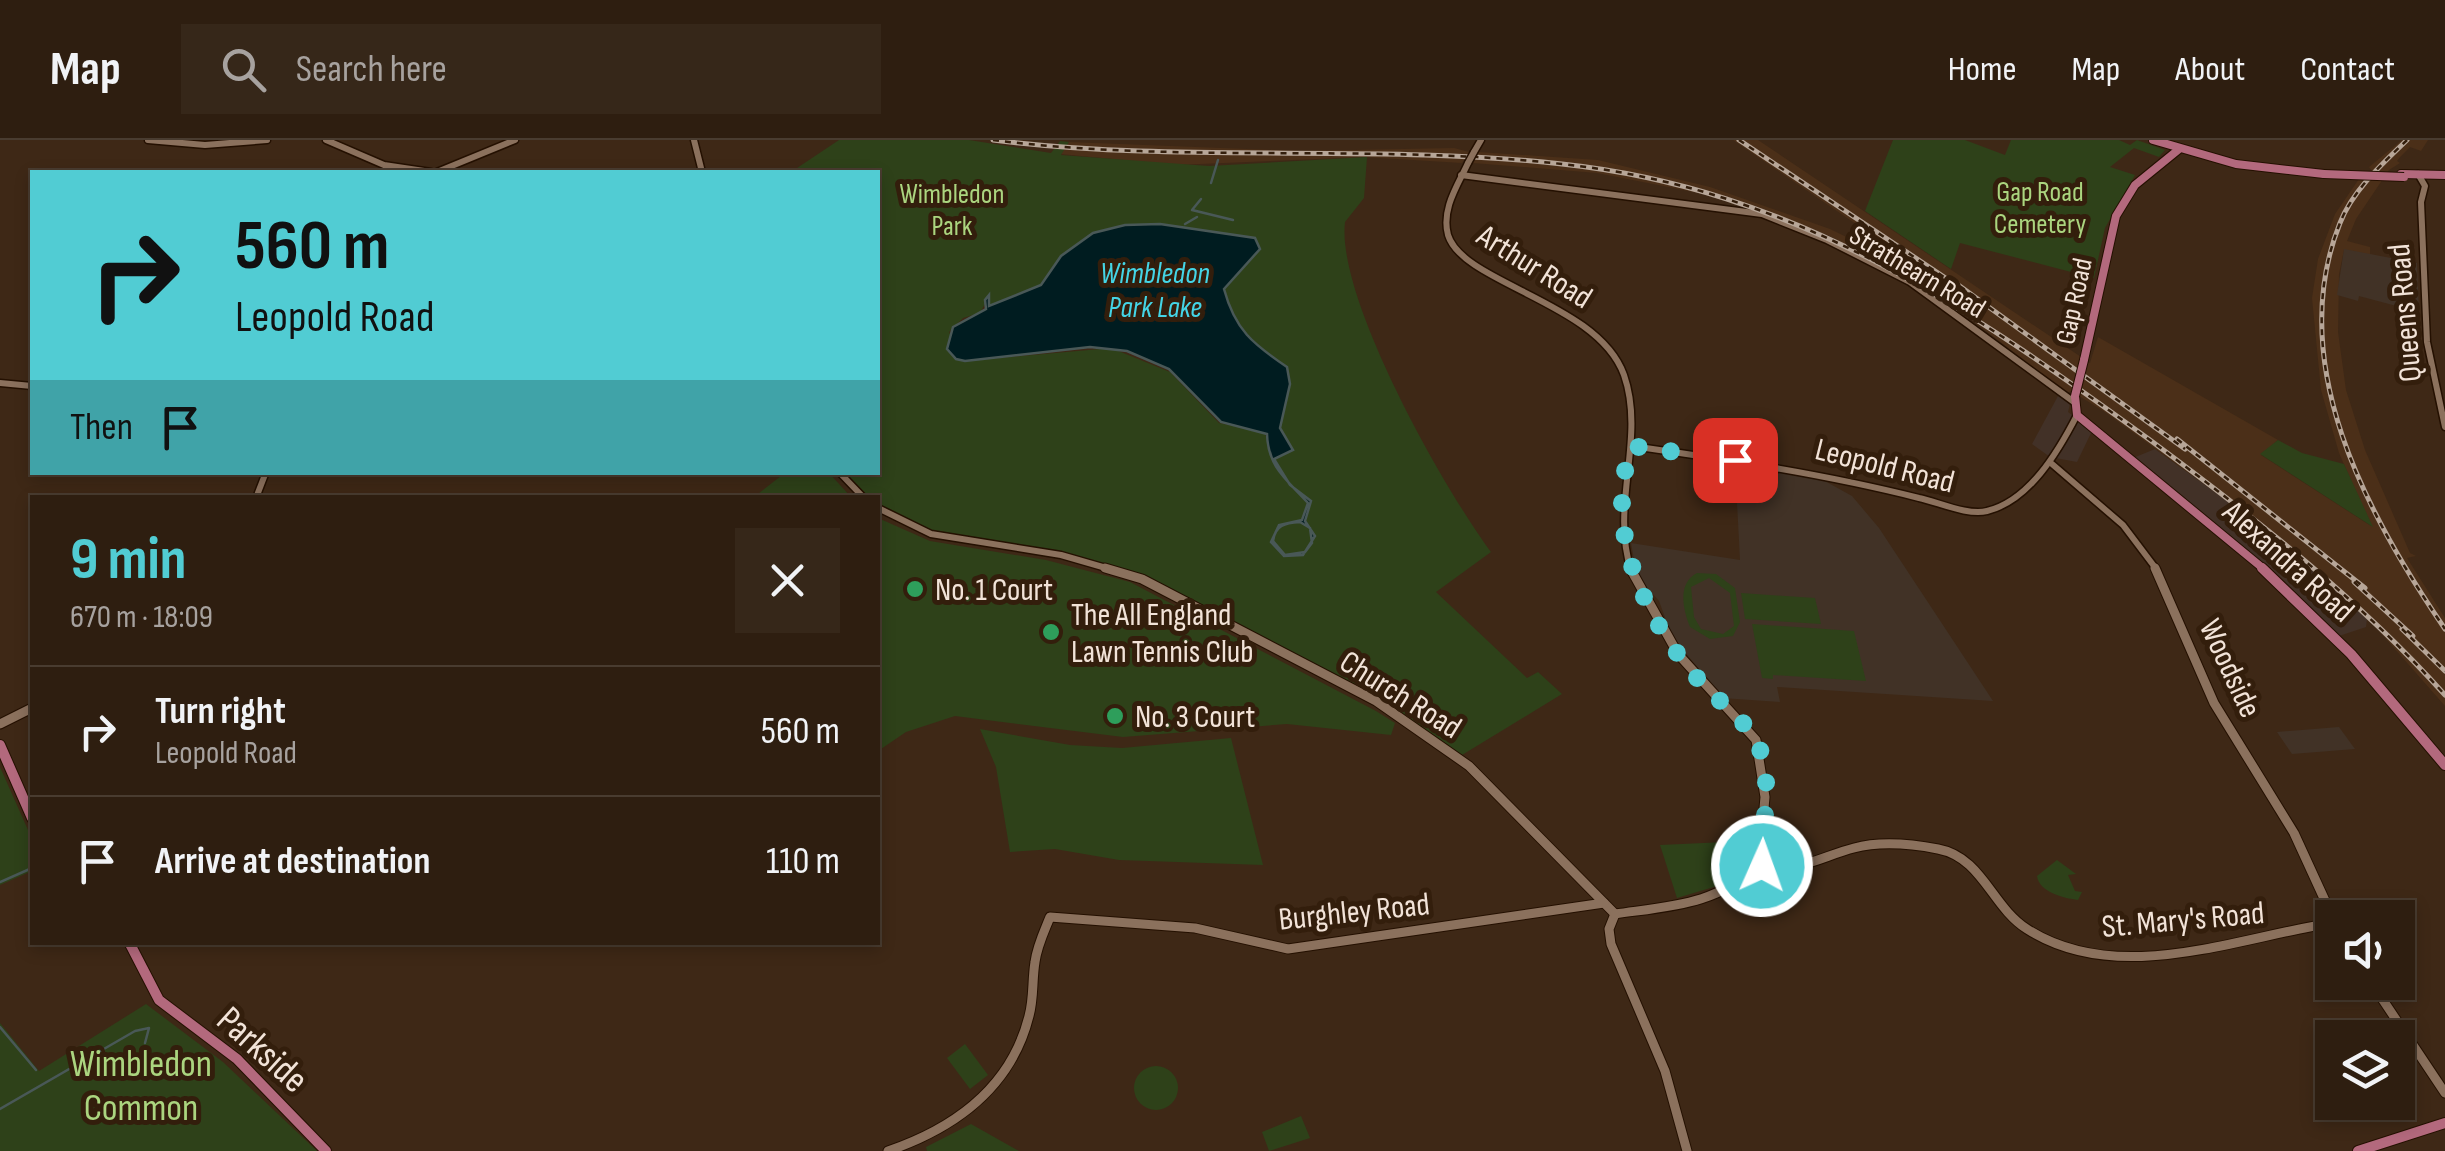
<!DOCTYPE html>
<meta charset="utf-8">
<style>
body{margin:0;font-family:"Sofia Sans Condensed",sans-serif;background:#362719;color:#f1f3f6;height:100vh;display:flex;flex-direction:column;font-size:38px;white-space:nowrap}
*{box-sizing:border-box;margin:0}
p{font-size:32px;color:#a7a29f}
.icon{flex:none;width:55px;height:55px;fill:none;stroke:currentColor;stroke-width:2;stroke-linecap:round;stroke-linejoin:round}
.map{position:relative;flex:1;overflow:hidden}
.side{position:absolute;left:30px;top:355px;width:850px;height:450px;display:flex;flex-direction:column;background:#2e1e10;border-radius:0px;box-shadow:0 5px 15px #0003,0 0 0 2px #493c30}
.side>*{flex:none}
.guide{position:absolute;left:30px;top:30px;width:850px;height:305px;border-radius:0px;box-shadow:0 5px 15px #0003,0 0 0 2px #493c30;background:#51ccd3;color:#111;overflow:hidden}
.tools{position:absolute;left:2315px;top:760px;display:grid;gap:20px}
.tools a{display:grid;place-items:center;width:100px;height:100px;border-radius:0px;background:#2e1e10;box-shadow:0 5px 15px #0003,0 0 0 2px #493c30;font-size:50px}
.pin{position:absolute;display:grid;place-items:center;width:85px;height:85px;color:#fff;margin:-42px;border-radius:20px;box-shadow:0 5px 15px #0006}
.me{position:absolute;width:110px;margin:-55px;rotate:2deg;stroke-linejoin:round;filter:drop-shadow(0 0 8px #0008)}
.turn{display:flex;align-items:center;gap:35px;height:210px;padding:0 40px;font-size:45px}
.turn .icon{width:130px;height:130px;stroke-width:2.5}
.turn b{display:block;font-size:70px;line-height:85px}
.then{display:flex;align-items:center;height:95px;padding:0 40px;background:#0003;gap:20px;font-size:38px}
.round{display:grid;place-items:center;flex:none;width:105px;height:105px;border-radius:0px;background:#362719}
.headline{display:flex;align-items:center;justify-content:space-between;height:170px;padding:0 40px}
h1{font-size:60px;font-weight:700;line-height:75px;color:#51ccd3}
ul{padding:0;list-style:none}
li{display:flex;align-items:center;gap:30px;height:130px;padding:0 40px;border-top:2px solid #493c30}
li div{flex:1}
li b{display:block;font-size:38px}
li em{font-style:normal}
header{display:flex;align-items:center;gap:60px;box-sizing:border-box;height:140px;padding:0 50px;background:#2e1e10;border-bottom:2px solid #493c30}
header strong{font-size:48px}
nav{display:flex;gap:55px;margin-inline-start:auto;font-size:35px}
.search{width:700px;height:90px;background:#362719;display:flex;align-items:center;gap:25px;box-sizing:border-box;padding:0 35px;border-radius:0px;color:#a7a29f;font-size:38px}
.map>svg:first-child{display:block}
.commercial{fill:#423127}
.built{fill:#4b2f18}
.education{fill:#413226}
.green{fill:#2e4119;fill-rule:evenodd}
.water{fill:#001c20;stroke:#495857;stroke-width:2.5;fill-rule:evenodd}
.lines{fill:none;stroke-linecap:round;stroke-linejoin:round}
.stream{stroke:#495857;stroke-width:2.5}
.minor-far1-casing{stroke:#241001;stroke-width:9}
.minor-casing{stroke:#241001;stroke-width:11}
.major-far1-casing{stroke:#241001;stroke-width:10}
.major-casing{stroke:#241001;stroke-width:12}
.minor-far1{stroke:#8b715d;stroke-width:6}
.minor{stroke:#8b715d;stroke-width:9}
.major-far1{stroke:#b3697d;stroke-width:8}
.major{stroke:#b3697d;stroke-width:10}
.rail-casing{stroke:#b7a698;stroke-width:5}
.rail{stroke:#331e0c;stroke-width:2.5;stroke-dasharray:6;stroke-linecap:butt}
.minor-bridge-casing{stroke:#241001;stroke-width:9;stroke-linecap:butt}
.major-bridge-casing{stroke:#241001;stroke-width:10;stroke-linecap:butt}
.minor-bridge{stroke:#8b715d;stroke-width:6}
.major-bridge{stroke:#b3697d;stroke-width:8}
.route{stroke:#51ccd3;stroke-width:18;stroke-dasharray:0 32.4}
.leisure-dot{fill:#2e9e5b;stroke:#331e0c;stroke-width:4}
.labels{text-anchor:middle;stroke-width:10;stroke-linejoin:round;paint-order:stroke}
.far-park-label{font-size:28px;fill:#abd57f;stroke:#331e0c}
.far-street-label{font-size:28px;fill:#f2e3d8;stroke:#331e0c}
.far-water-label{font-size:30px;font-style:italic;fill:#44d5e6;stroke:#331e0c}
.street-label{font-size:32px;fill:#f2e3d8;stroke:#331e0c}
.poi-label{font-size:32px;fill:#f2e3d8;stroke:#331e0c;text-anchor:start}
.near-street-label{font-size:38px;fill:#f2e3d8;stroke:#331e0c}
.near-park-label{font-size:38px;fill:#abd57f;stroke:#331e0c}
</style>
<header>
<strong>Map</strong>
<div class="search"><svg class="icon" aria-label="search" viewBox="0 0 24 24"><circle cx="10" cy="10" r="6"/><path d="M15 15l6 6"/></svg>Search here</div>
<nav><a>Home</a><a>Map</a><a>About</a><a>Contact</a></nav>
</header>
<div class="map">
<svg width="2445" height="1011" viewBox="0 0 2445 1011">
<rect width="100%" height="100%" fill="#3e2816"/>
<g class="commercial">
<path d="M2058,256L2070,264L2068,272L2092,291L2077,322L2050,317L2032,304Z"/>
<path d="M2155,309L2258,383L2349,461L2367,479L2366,487L2339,496L2327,485L2133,318Z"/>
</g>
<g class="built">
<path d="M1733,0H1758L2090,223L2098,197L2278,300L2261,315L2371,386L2339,313L2321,250L2312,158L2318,119L2335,74L2359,39H2366L2372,31L2369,27L2402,0H2428L2421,11L2410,7L2400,17L2397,21L2400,23L2389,30L2356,79L2347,101L2370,107V116L2344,110L2339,134L2338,192L2346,250L2365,310L2410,413L2416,416L2407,418L2445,478V566L2373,484L2258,383L2105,272L2071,251L2067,253L1933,150L1896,129L1791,82L1704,54L1597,33L1473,23L1479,12L1598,20L1710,47L1830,89L1908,127L1972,168L1976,166Z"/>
<path d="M1069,2L1300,11L1454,8L1469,12L1462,23L1364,17L1176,25L1060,14Z"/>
</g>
<g class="education">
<path d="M2344,109L2417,123L2419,172L2359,156L2358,161L2337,155Z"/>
<path d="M1735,324L1814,335L1852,356L1879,388L1993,561L1777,547L1780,562L1722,558L1672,496L1659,461L1637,436L1631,403L1740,420Z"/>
<path d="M2339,587L2355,609L2292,614L2277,592Z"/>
</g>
<g class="green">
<path d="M839,0H969L1051,13L1060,1L1069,2L1061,15L1209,26L1367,17L1364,58L1345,82C1336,158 1444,349 1491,412L1436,452L1527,538L1538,532L1562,554L1462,615L1386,562L1145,436L1054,410L925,389L878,364V358L869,357L846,333L878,332V32H791ZM1160,84L1255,98L1259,109L1224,149C1236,194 1249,202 1287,227L1280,290L1268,301L1264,292L1219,283L1170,232L1111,208L965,221L949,192L963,178L980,173L986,162L988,166L1041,145L1094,93L1125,85Z"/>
<path d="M1893,0H1965L2005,15L2011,0H2119L2130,5L2137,0L2165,10L2159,17L2134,8L2110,27L2135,35L2105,88L2094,138L1960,103L1951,129L1865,71Z"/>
<path d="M2278,300L2302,313L2344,324L2373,387L2260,314Z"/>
<path d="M786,332L829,333L851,357H754Z"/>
<path d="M878,378L930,401L1046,420L1130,442L1376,571L1395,583L1391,595L1287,584L1123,597L955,576L906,592L878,611Z"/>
<path d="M1697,433L1716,434L1735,448L1740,482L1733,496L1710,499L1690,487C1683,469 1677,443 1697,433ZM1709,438L1730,453L1734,486L1723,494L1701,489L1694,477L1691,447Z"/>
<path d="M1741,453L1815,458L1821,484L1745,479Z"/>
<path d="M1752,484L1854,491L1866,541L1773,535V539L1762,538Z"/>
<path d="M980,589L1070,605L1122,608L1231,598L1263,725L1119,720L1055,709L1010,712L996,627Z"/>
<path d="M0,627L32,699V731L0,745Z"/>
<path d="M1725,702L1733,725L1727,743L1677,758L1660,705Z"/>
<path d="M2057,720L2076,734L2068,735L2075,751L2082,752L2078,760C2063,758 2039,752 2037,736Z"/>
<path d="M146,864L223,922L317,1011H0V883L39,931Z"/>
<path d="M965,904L988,935L970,949L947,918Z"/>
<circle cx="1156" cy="948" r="22"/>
<path d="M1301,976L1310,998L1269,1011L1262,992Z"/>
<path d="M971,984L1019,1011H927L926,1007Z"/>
</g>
<path class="water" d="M1160,84L1255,98L1260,109L1224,149C1235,190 1253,204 1287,227L1290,244L1280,288L1293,310L1274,319L1290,345L1311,361L1305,381L1315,396L1303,415L1284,416L1271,402L1279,385L1302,380L1308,363C1286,339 1268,327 1267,294L1221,282L1169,229L1127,211L1090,207L965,221L956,219L947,209L953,187L986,169L985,160L989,155V166L1041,145L1061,116L1093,93L1125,85ZM1300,382L1310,388L1312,403L1305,412L1285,415L1273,401C1275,385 1285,383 1300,382Z"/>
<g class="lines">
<g class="stream">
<path d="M1211,43L1218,20"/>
<path d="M1201,59L1192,70L1233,80"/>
<path d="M1185,84L1197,77"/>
<path d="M0,742L32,728"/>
<path d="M0,887L36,930"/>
<path d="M0,969L135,891L149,888L145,903"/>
</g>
<defs>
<g id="minor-far1">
<path d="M148,0L205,5L267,0"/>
<path d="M326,0L384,25L431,32"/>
<path d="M694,0L702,32"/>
<path d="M1474,12L1481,0"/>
<path d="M1468,23C1458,45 1441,69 1448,95C1463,144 1598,162 1624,235C1646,298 1610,365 1631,430"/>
<path d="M437,32L515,0"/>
<path d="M2418,34L2425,46L2421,62L2427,202L2445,287"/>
<path d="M1461,35L1762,74L1827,100L1910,142L2074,262"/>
<path d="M0,243L32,246"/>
<path d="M1632,306C1729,320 1824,334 1919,358C1938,362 1968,376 1987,371C2029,361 2058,312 2077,275"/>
<path d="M2052,324L2123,385L2157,430"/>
<path d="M839,332L864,358"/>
<path d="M256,358L266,332"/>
<path d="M878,368L931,394L1061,415L1113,430"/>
</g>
<g id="minor">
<path d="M1105,428L1142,439L1376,561L1469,626L1615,774"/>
<path d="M1630,428L1678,514L1756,600L1765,657L1759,724"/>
<path d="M2155,428L2214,563L2294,693L2333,778"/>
<path d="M0,584L32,568"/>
<path d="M1759,724C1793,736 1822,716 1854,708C1880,701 1912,704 1938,709C1982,717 1992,767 2027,789C2118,847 2235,798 2332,783"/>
<path d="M1615,774L1609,789L1611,804L1665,931L1687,1011"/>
<path d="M1615,774C1670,766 1718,765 1759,724"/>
<path d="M2371,842L2445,953"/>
<path d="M888,1011C955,988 1011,948 1029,876C1034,858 1032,840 1035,822C1037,806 1044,792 1050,777L1195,788L1288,809L1604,763"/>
</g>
<g id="major-far1">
<path d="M2153,0L2236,24L2324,34"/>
<path d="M2401,34L2445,35"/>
<path d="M2084,220L2116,76L2135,45L2178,10"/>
<path d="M2075,256L2077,275L2265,430"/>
</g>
<g id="major">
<path d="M2262,428L2351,514L2445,625"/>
<path d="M0,605L32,678"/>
<path d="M129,802L159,860L237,919L326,1011"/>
<path d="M2358,1011L2445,983"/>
</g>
</defs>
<use href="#minor-far1" class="minor-far1-casing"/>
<use href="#minor" class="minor-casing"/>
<use href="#major-far1" class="major-far1-casing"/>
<use href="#major" class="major-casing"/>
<use href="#minor-far1" class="minor-far1"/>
<use href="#minor" class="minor"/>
<use href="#major-far1" class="major-far1"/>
<use href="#major" class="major"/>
<defs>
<g id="rail">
<path d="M993,0C1182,24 1373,3 1562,24C1795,49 1966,166 2150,300C2255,378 2357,457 2445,555"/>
<path d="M1739,0L1959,147"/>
<path d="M2407,0C2382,24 2353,50 2340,83C2284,223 2367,375 2445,489"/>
<path d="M1950,139L2185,309"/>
<path d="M2177,299L2365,448"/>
<path d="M2354,442L2413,496"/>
<path d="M2402,489L2445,531"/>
</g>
</defs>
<use href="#rail" class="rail-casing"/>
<use href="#rail" class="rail"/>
<defs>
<path id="minor-bridge" d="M1468,23L1474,12"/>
<g id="major-bridge">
<path d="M2324,34L2404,37"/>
<path d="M2075,256L2084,220"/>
</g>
</defs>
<use href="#minor-bridge" class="minor-bridge-casing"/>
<use href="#major-bridge" class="major-bridge-casing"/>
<use href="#minor-bridge" class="minor-bridge"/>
<use href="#major-bridge" class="major-bridge"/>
</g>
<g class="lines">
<path class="route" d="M1735,320L1632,306C1602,388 1644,478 1698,539C1715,559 1744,578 1756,601C1773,631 1765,683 1759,715L1762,726"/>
</g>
<g class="leisure-dot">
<circle cx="915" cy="449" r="10"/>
<circle cx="1051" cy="492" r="10"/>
<circle cx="1115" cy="576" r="10"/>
</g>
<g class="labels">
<g class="far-park-label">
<text x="2040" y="61">Gap Road<tspan x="2040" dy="32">Cemetery</tspan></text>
<text x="952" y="63">Wimbledon<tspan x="952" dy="32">Park</tspan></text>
</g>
<g class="far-street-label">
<text transform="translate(1918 131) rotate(31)" y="10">Strathearn Road</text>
<text transform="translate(2073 161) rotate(-78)" y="10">Gap Road</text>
</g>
<g class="far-water-label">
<text x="1155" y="143">Wimbledon<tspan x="1155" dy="34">Park Lake</tspan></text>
</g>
<g class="street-label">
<text transform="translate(1535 126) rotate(32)" y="11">Arthur Road</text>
<text transform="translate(2404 173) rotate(-95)" y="11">Queens Road</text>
<text transform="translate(1885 325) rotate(14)" y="11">Leopold Road</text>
<text transform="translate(2289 421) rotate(42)" y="11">Alexandra Road</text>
<text transform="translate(2231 528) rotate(65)" y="11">Woodside</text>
<text transform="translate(1401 554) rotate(32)" y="11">Church Road</text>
<text transform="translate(1354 771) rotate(-6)" y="11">Burghley Road</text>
<text transform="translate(2183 779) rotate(-5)" y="11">St. Mary's Road</text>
</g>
<g class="poi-label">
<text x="935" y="460">No. 1 Court</text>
<text x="1071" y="485">The All England<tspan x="1071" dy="37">Lawn Tennis Club</tspan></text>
<text x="1135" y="587">No. 3 Court</text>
</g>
<g class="near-street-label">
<text transform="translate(263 909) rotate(42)" y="13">Parkside</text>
</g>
<g class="near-park-label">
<text x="141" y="936">Wimbledon<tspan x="141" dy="44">Common</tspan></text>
</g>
</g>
</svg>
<div class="tools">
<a><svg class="icon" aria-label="sound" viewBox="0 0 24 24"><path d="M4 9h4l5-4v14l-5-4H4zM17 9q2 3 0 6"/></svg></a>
<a><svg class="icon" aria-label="layers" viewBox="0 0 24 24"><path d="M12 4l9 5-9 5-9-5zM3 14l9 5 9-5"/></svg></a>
</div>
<div class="pin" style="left:1735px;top:320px;background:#d93025"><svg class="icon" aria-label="arrive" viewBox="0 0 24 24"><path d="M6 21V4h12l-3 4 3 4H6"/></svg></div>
<svg class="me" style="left:1762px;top:726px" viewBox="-20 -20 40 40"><circle r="17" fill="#51ccd3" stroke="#fff" stroke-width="3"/><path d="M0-11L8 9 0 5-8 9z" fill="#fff"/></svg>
<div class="guide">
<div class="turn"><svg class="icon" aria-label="right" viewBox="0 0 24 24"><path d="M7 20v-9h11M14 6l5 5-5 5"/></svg><div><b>560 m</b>Leopold Road</div></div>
<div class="then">Then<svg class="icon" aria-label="arrive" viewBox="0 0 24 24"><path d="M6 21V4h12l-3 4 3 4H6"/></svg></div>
</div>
<section class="side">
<div class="headline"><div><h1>9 min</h1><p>670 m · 18:09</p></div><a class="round"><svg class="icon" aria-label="close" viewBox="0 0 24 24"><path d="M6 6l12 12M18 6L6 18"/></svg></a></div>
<ul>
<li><svg class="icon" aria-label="right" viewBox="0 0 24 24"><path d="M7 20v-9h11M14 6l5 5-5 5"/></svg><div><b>Turn right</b><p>Leopold Road</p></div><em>560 m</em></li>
<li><svg class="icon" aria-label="arrive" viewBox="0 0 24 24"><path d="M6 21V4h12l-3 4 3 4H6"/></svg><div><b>Arrive at destination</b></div><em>110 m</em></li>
</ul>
</section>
</div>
